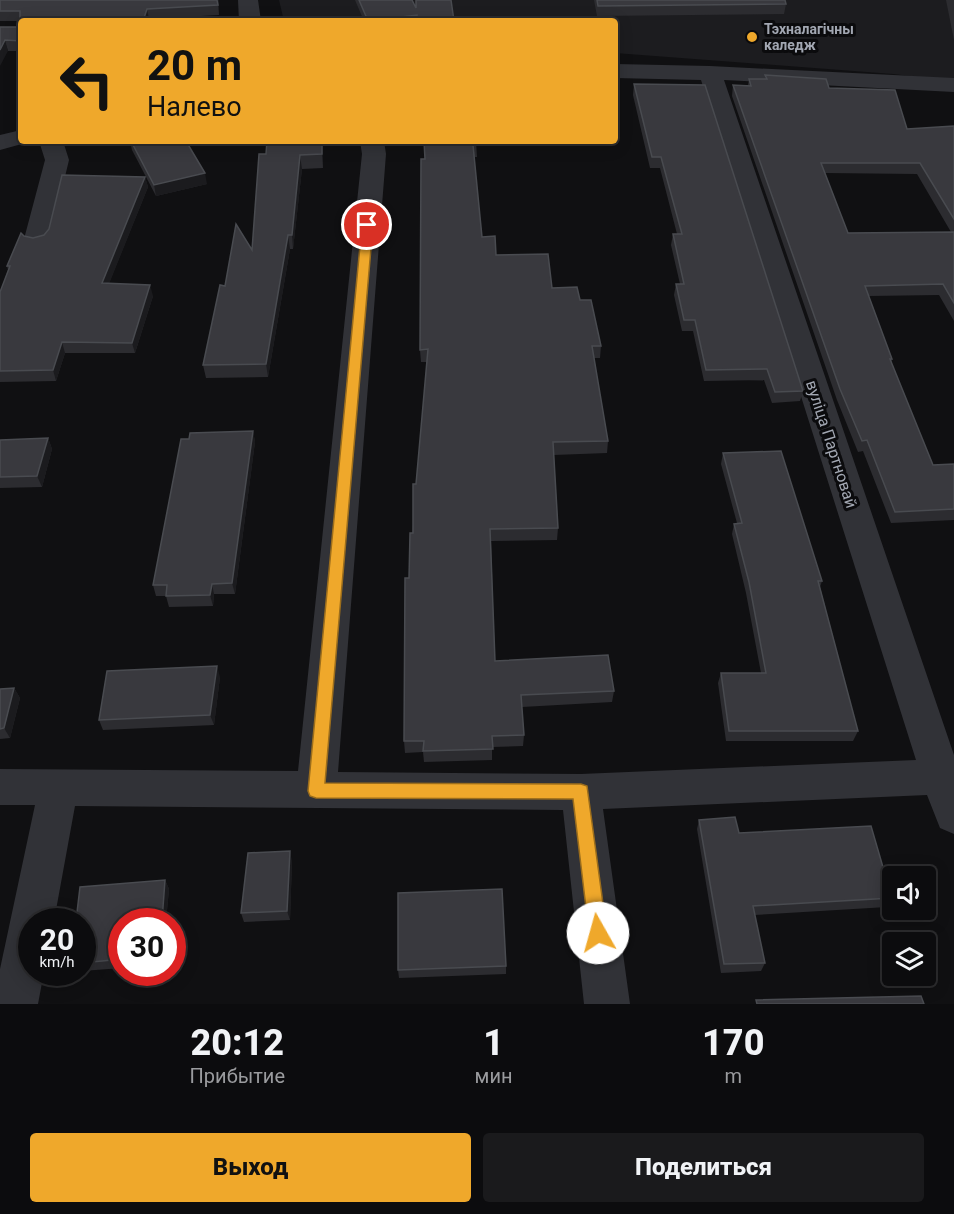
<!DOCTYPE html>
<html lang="ru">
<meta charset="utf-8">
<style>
body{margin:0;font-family:Roboto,sans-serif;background:#1a1a1c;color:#f1f3f6;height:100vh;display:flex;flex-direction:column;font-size:22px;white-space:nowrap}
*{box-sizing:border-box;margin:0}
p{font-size:20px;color:#9a9b9e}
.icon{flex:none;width:33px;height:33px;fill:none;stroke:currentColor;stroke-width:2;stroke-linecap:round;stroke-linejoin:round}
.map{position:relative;height:1004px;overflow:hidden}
.drawer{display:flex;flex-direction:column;background:#0c0c0e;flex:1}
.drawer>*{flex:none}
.hud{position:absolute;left:18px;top:18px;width:600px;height:126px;border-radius:6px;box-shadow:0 3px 15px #0003,0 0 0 2px #2c2c2e;background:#efa82b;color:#111;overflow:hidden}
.tools{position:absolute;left:882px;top:866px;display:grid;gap:12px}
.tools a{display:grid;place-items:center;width:54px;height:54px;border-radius:6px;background:#0c0c0e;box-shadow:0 3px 15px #0003,0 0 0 2px #2c2c2e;font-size:30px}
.speed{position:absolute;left:18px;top:908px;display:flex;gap:12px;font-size:30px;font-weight:700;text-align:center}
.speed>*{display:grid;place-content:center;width:78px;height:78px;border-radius:50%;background:#0c0c0e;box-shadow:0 3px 15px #0003,0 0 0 2px #2c2c2e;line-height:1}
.speed small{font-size:15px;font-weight:400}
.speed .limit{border:9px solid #d22;background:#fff;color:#111}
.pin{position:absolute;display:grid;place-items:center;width:51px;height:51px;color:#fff;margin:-26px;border:3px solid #fff;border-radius:50%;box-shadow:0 2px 6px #0007}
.me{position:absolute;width:66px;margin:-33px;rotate:353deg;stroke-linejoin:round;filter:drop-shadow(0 0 4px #0008)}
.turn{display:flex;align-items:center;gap:21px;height:126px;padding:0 30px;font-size:27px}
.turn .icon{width:78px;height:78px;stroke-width:2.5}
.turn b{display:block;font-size:42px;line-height:51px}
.eta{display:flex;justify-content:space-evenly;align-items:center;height:102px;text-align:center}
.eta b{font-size:36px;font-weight:800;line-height:42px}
.cta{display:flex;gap:12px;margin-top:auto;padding:12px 30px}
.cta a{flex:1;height:69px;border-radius:6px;background:#efa82b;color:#111;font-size:24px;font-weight:800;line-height:69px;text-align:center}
.cta a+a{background:#1a1a1c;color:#f1f3f6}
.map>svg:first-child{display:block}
.built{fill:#1c1c1f}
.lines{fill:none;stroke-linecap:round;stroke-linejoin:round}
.minor{fill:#313237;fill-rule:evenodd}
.wall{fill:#2c2c30;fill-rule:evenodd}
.shaded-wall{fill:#1b1b1e}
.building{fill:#39393e;stroke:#494b50;stroke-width:1.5}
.route{fill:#efa82b;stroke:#9b6d1c;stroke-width:1.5}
.poi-dot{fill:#efa82b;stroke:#0b0b0d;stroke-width:2}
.labels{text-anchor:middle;stroke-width:6;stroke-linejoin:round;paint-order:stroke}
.far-poi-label{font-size:14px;font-weight:bold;fill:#a2a7b2;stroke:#0b0b0d;text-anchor:start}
.street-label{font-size:16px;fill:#a2a7b2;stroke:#0b0b0d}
</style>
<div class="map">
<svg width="954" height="1004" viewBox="0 0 954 1004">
<rect width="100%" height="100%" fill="#101012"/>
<path class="built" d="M279,0H954V81L893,74L615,53V21H284Z"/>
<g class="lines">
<g class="minor">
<path d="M238,0H258L261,21H239Z"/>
<path d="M615,64L710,66L954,78V92L724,80L954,755V834L940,828L927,795L603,809L630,1004H584L563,810L75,806L54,921H32V972H44L38,1004H0V969L35,805H0V769L298,771L362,154L360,141H384L386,154L338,772L581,774L916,760L701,80L615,78Z"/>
<path d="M21,130V141L29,142L0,150V135Z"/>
<path d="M39,141H63L69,160L50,239L46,245L37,247L28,245L24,239L45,160Z"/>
</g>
</g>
<g class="wall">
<path d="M0,0H219V15L149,19L21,21V51H8L0,27H20V21H0Z"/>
<path d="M355,0H412L416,7L454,21H364Z"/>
<path d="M594,0H785L786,4L784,14L597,16Z"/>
<path d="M946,0H954V40Z"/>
<path d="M765,75L829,88L907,129L954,126V321L939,295L869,296L892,359L891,363L933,465L954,464V520L891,523L863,451L858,452L837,400L732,96L733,85H748L749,79H765ZM825,173L917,174L951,232L848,233Z"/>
<path d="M634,84L803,391L800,401L772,403L764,380L704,381L693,331H682L674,295L676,284H680L671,245L673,234H677L660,168H650L633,95Z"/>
<path d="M130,141L207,184L156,196L132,150Z"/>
<path d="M267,141H323V168L302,169L293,249H290L268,377L206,378L203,365L225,286L252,250L266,154Z"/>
<path d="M476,141L477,157H474L482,237L496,255L552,288L580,300L601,346L600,358H594L608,441L607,453L554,455L558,528L557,540L491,541L495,661L614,691L612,702L522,707L524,735L523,746L492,747V760L424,762L423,752L405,753L404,741L409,578L416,484L427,362H421L420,350L424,159Z"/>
<path d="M145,177L148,187L109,283L153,296L135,353H65L56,381L0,382V292L8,270L7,266L24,236L33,238L44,235Z"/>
<path d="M253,431L255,442L235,594H214L213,606L169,607L166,596H156L153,585L189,439Z"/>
<path d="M48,438L52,449L42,487L0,488V440Z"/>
<path d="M723,453L822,581L820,587L858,731L853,741H726L718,683L721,673H761L746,593L732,534L734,524L737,523L721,464Z"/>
<path d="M220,677L214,725L103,730L99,720Z"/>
<path d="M14,688L20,698L10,738L0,739V689Z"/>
<path d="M699,820L739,833L892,898L887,907L754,915L765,963L761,971L721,973L697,829Z"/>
<path d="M292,861L290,920L244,922L241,913Z"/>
<path d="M165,880L169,889L166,921H122V968L82,971V921Z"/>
<path d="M506,966V974L399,978L398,970Z"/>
</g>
<g class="shaded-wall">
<path d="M217,0H219V15L218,5Z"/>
<path d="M147,9L149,19V21H143Z"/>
<path d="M417,15V21H368Z"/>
<path d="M5,40L8,51L0,66V50Z"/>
<path d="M322,141H323V168L322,154Z"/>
<path d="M300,155L302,169L293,249L292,235Z"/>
<path d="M205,173L207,184L156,196L154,185Z"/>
<path d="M145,177L148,187L105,294L102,283Z"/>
<path d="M288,235L290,249L268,377L266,364Z"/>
<path d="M150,285L153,296L135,353L132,343Z"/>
<path d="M62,342L65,353L56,381L53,370Z"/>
<path d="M253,431L255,442L235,594L232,583Z"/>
<path d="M48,438L52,449L42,487L37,476Z"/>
<path d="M212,584L214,594L213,606L210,595Z"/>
<path d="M217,666L220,677L214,725L210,715Z"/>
<path d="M14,688L20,698L10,738L4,728Z"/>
<path d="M290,851L292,861L290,920L287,911Z"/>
<path d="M165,880L169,889L166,921H162Z"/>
</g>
<g class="building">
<path d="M0,0H217L218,5L147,9L143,21H21V41L5,40L0,50V27H20V11H0Z"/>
<path d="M359,0H412L416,8V0H451L454,21H417V15L368,21Z"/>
<path d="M597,0H785L786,4L598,6Z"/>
<path d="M765,75L826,79L829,88L895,90L907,129L954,126V219L920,163H821L848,233L954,232V303L943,284L865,286L892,359H890L933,465L954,464V509L895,512L867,440L862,441L840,389L733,85L751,86L749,79H767Z"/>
<path d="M634,84L705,85L803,391L775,392L767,369L706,370L695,320H684L676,284H684L673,234H682L661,157H652Z"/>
<path d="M131,141H186L205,173L154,185Z"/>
<path d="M267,141H322V154L300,155L292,235H288L266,364L203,365L220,285L225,286L236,224L252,250L259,154H266Z"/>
<path d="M424,141H476L477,145H473L482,237L495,236L496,255L548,254L552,288L577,287L580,300H591L601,346H592L608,441L553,442L558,528L490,529L495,661L608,655L614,691L521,695L524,735L492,736L493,749L423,751L424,741H404L405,578H409L410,533H413V484H416L428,349L420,350L421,159H425Z"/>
<path d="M62,175L145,177L102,283L150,285L132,343L62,342L53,370L0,371V292L10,266H7L21,233L24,236L33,238L44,235L49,229Z"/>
<path d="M253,431L232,583L212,584L210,595L166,596L167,585H153L181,439H189L190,433Z"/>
<path d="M48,438L37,476L0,477V440Z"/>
<path d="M781,451L822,581H818L858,731H729L721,673H766L749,582L734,524L742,523L723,453Z"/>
<path d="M217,666L210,715L99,720L107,671Z"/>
<path d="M14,688L4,728L0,729V689Z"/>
<path d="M735,817L739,833L871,826L892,898L753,906L765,963L724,964L699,820Z"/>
<path d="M290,851L287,911L241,913L248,853Z"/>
<path d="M165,880L162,921H122V959L82,963V921H76L80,887Z"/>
<path d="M502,889L506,966L398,970V893Z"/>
<path d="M921,996L924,1004H757L756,1000Z"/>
</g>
<path class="route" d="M367,222L373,225L325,783L581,784L587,786L607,933L605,939L598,942L592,939L589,933L573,799L316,798L310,796L308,791L362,225Z"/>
<circle class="poi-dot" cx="752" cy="37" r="6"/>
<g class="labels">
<g class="far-poi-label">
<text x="764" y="34">Тэхналагічны<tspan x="764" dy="16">каледж</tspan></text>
</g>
<g class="street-label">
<text transform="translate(832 444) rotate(72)" y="6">вуліца Партновай</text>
</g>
</g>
</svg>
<div class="tools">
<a><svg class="icon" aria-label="sound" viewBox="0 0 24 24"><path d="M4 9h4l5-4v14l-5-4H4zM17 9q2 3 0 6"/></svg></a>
<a><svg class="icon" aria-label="layers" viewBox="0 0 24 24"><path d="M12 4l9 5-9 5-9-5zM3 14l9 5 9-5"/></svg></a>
</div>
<div class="speed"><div>20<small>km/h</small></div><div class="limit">30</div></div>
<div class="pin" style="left:367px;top:225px;background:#d93025"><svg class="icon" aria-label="arrive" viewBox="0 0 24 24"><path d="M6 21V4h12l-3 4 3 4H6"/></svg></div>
<svg class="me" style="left:598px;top:933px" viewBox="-20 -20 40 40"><circle r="19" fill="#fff"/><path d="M0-13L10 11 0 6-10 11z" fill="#efa82b"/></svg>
<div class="hud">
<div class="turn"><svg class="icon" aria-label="left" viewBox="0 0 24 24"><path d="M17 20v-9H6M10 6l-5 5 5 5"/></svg><div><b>20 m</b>Налево</div></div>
</div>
</div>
<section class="drawer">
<div class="eta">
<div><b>20:12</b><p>Прибытие</p></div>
<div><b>1</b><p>мин</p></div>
<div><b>170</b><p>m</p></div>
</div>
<div class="cta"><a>Выход</a><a>Поделиться</a></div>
</section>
